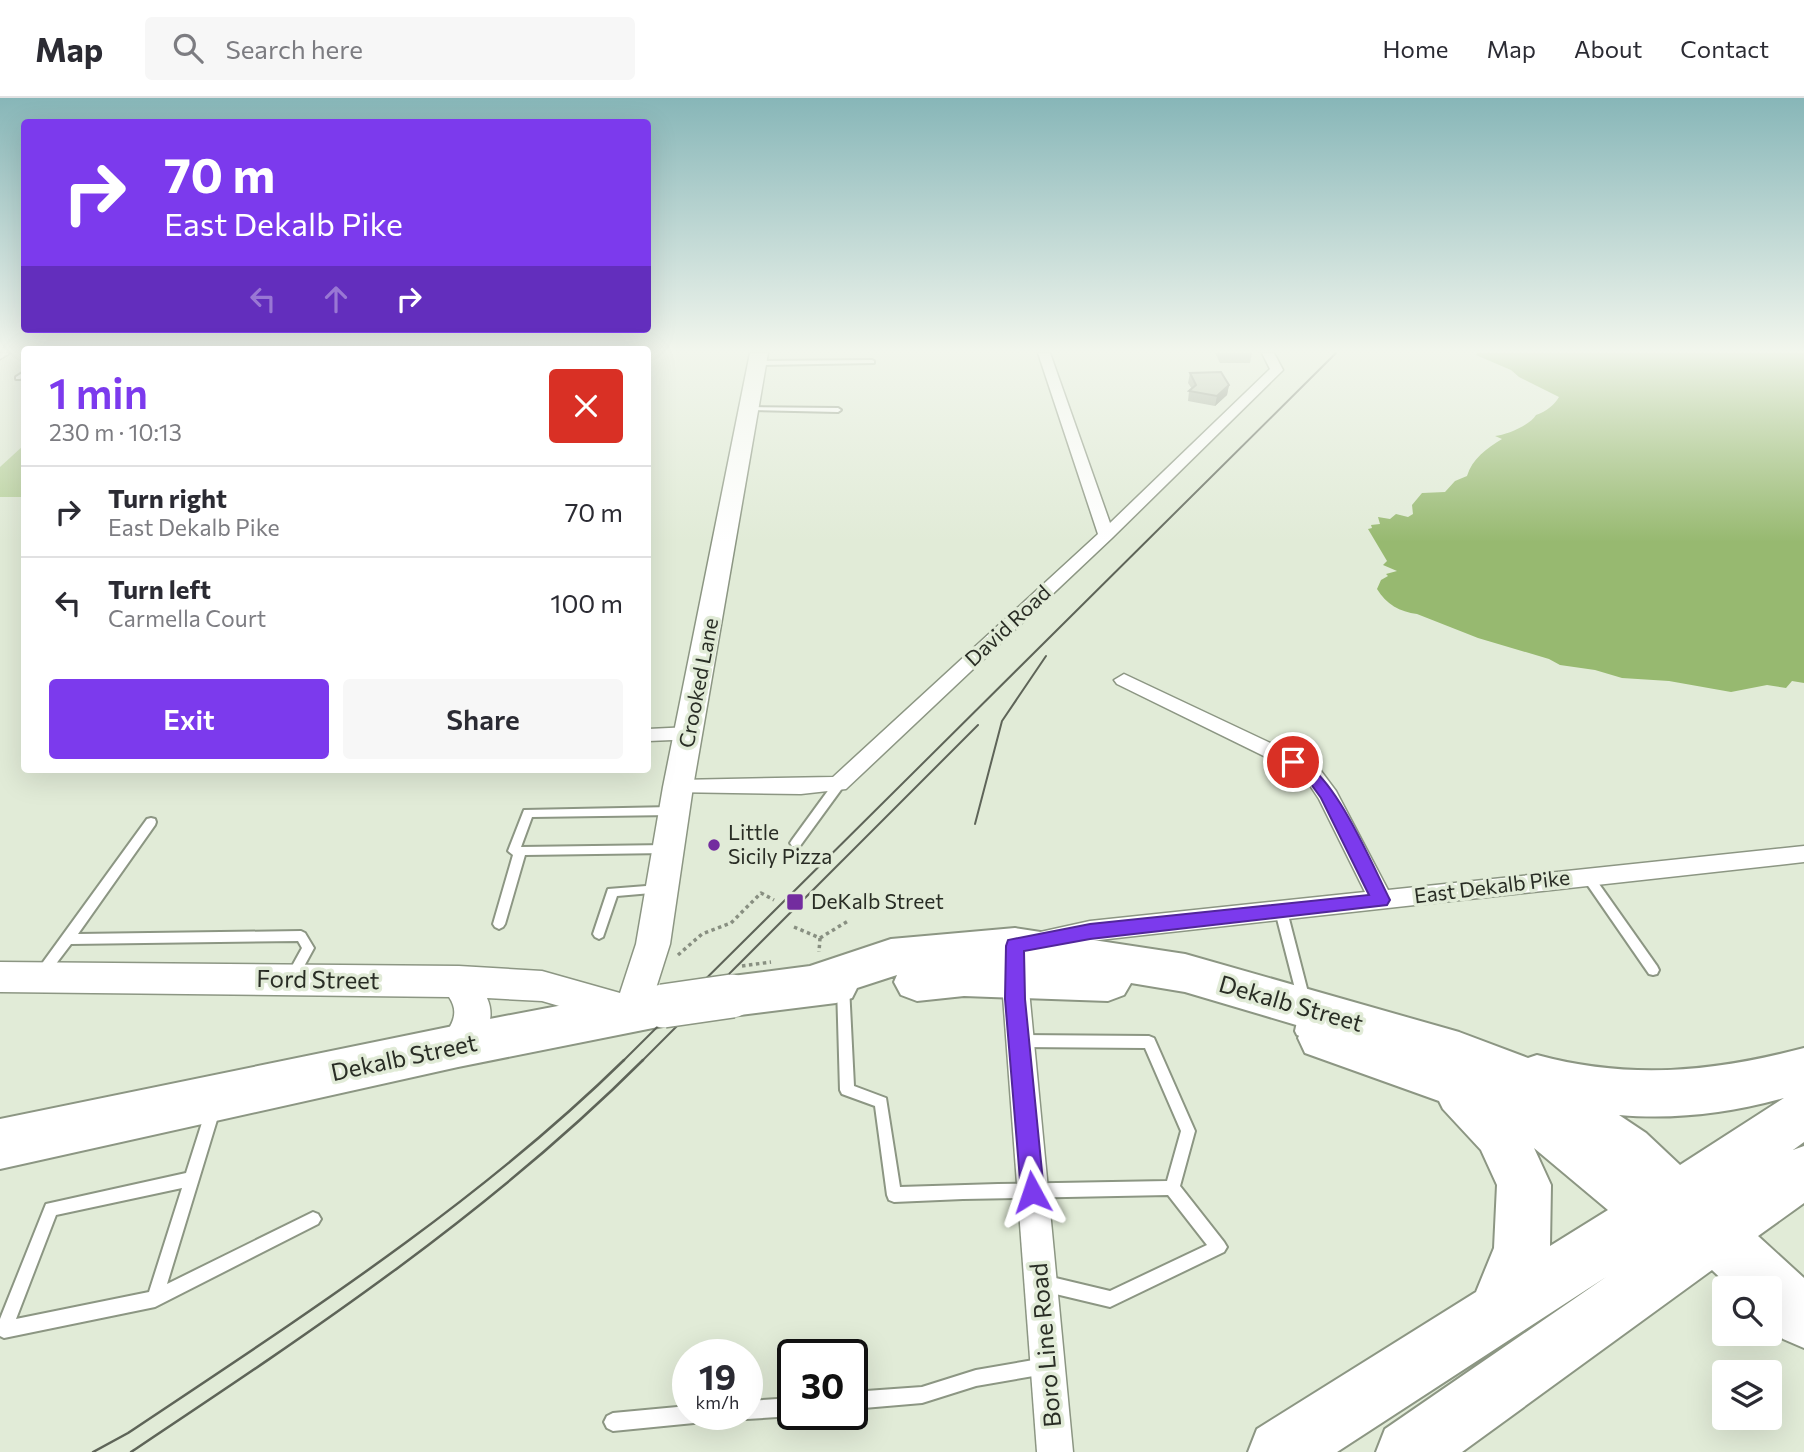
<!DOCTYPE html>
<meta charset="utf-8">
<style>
body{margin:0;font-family:Commissioner,sans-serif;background:#f7f7f7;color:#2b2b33;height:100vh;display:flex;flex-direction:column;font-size:26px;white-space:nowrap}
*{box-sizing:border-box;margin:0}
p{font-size:23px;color:#7c7c81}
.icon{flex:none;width:38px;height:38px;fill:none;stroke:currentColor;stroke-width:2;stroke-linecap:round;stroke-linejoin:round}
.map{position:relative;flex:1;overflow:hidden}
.side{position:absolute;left:21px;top:248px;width:630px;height:427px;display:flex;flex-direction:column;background:#fff;border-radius:7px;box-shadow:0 7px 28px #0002}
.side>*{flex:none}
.top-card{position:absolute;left:21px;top:21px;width:630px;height:214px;border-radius:7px;box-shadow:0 7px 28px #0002;background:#7c3aed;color:#fff;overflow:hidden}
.buttons{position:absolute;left:1712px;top:1178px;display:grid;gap:14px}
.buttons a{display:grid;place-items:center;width:70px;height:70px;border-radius:7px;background:#fff;box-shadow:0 7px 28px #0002;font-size:35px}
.speed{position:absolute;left:672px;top:1241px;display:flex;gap:14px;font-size:35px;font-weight:700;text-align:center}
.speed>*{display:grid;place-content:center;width:91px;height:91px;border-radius:50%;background:#fff;box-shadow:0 7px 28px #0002;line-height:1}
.speed small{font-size:18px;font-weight:400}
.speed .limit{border:4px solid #111;border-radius:10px;background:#fff;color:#111}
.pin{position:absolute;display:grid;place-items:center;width:60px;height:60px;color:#fff;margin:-30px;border:4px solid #fff;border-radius:50%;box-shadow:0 2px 7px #0007}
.me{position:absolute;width:77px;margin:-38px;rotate:355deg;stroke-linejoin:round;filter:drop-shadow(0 0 5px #0008)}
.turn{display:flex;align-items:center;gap:24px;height:147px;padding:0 28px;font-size:32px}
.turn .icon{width:91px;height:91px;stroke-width:2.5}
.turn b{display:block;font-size:49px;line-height:60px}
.lanes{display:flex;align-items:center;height:66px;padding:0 28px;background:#0003;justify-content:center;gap:35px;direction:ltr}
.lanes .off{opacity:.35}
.round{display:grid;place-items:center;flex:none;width:74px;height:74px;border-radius:7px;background:#f7f7f7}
.overview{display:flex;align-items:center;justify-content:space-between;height:119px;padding:0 28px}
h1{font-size:42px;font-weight:600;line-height:52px;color:#7c3aed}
.primary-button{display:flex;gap:14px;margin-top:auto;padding:14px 28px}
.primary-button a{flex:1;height:80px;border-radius:7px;background:#7c3aed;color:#fff;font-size:28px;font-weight:600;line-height:80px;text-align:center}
.primary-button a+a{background:#f7f7f7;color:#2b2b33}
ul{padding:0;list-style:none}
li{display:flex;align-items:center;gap:21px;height:91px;padding:0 28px;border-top:2px solid #e1e1e2}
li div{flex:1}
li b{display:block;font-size:26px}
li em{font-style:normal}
header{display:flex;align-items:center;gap:42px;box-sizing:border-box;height:98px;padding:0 35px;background:#fff;border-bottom:2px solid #e1e1e2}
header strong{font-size:33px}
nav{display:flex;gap:38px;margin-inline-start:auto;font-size:24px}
.search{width:490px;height:63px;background:#f7f7f7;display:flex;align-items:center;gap:18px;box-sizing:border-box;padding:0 24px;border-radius:7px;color:#7c7c81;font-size:26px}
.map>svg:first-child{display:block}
.green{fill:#bad39e}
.water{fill:#97b970}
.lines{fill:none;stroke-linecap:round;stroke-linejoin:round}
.lane-casing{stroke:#8c9683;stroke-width:4}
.street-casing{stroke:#8c9683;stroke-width:3}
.secondary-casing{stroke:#8c9683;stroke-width:3}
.highway-casing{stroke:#8c9683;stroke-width:4}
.path{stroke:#888f81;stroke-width:3.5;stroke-dasharray:3.5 3.5;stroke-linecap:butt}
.lane{fill:#fff;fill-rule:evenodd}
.street{fill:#fff;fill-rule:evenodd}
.secondary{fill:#fff;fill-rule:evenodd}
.highway{fill:#fff;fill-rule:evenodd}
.tram-far1{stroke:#5e6458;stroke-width:2}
.tram{stroke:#5e6458;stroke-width:2.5}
.highway-bridge-casing{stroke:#8c9683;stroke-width:46;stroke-linecap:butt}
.path-bridge{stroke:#888f81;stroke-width:3.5;stroke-dasharray:3.5 3.5;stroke-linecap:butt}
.highway-bridge{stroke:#fff;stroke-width:43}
.wall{fill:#9ea696}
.shaded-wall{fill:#81877a}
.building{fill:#b8c1ae;stroke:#81877a;stroke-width:2}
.route{fill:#7c3aed;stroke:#51269a;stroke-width:2}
.poi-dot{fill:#732c9f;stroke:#e1ebd7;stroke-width:2.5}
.labels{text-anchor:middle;stroke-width:7;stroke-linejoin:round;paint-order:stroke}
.street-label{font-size:21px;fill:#292d25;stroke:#e1ebd7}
.poi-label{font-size:21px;fill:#292d25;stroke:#e1ebd7;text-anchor:start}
.near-street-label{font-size:24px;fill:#292d25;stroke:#e1ebd7}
</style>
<header>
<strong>Map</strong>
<div class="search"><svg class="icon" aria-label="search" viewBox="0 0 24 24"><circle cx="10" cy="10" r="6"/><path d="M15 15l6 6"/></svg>Search here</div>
<nav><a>Home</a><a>Map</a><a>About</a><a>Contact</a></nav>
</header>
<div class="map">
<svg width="1804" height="1354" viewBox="0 0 1804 1354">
<rect width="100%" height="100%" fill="#e1ebd7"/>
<path class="green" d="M24,347V399H0V369Z"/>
<path class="water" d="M1477,255H1804V585L1792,583L1786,590L1767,587L1731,594L1669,583L1622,580L1595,572L1560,567L1549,561L1478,540L1417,516C1400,514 1386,506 1377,491L1381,482L1388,478L1386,476L1397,473L1383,467L1387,463L1368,431L1372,430L1371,427L1380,426L1378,419L1390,421L1396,416L1408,419L1413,416L1412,407L1422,395L1445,394L1455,383L1467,378C1472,361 1487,350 1502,341L1495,338C1507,337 1530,327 1536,317C1547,313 1554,307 1559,299L1519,279L1511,272L1476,257Z"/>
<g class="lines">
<defs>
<g id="lane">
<path d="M872,262L874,263V265L758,267L755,265L758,263Z"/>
<path d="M24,274V279L20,281H16V279Z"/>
<path d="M749,309L838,310L841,312L838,314L747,312V310Z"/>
<path d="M839,682L844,686L843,689L800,748H792L790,745L792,742L835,683Z"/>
<path d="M672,709L677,713L672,717L532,719L521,749L667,747L671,748L673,751L671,754L667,755L525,757L505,826L503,829L499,831L495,829L493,826L513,757L508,753L524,712Z"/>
<path d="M151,720L155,721L156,724L155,727L78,836L301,833L305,835L314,850L296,883L292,884L288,883L286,879L302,850L298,843L71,846L46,879L42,880L38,879L36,875L38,871L147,721Z"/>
<path d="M1588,775L1592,776L1657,868L1659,872L1657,876L1653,877L1649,876L1584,782L1582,779L1584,776Z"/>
<path d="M659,787L663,788L665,791L663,794L617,798L603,839L599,841L595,839L593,836L608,791Z"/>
<path d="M1281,808L1285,810L1287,813L1312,910L1307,937L1302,939L1297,937L1295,933L1300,910L1275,813L1277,810Z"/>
<path d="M843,883L847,884L849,888L854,988L886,1000L900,1089L998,1086L1167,1083L1181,1033L1145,950L1021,949L1016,947L1014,943L1016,939L1021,937L1149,938L1154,940L1195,1033L1180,1088L1224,1144L1227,1149L1224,1154L1110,1209L1043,1193L1037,1191L1035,1185L1037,1179L1043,1177L1110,1193L1207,1147L1168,1097L963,1101L894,1104L889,1102L887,1097L875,1008L842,996L840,992L837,888L839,884Z"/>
<path d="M213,1006L218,1008L220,1012L167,1186L313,1114L318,1116L321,1121L318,1126L155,1209L4,1240L0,1238V1221L46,1106L186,1075L206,1012L208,1008ZM182,1090L149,1194L16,1221L56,1117Z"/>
<path d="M1045,1260L1051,1262L1053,1268L1051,1274L1045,1276L976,1288L922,1305L852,1311V1294L922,1289L976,1272Z"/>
<path d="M793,1300V1316H797L793,1318L747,1321L740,1316H747V1303Z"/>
<path d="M688,1308V1316H703L700,1322L694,1325L613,1333L607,1330L604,1324L607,1318L613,1315Z"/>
</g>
<g id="street">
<path d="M0,255H10L0,261Z"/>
<path d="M1038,255H1050L1110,425L1270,271L1262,255H1274L1283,272L1112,440L846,691L801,696L670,694L667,689L670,684L678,682L833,679L1098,436Z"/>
<path d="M1124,576L1300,659L1321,673L1336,693L1388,792L1804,748V764L1090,843L1040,853L1031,850L1028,843L1031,836L1090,823L1365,794L1319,701L1307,683L1286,669L1117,586L1114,582Z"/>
<path d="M690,629L697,631L700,636L697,641L648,643V631Z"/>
<path d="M1014,861L1023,864L1027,871L1073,1354H1037L1001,871L1005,864Z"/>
</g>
<path id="secondary" d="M750,255H768L693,689L670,846L645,925L632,929L542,903L487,900C497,922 484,941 471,960L458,964L445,960L439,948C448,930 462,918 449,899L0,894V864L459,868L542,873L620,895L636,846L663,689Z"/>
<g id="highway">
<path d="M1015,830L1185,856L1459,934L1528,960L1537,957C1630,982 1712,974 1804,950V1044L1793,1052L1804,1048V1105L1758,1138L1804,1180V1250L1783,1241L1769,1228V1190H1731L1712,1172L1462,1354H1376L1385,1331L1606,1179L1337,1354H1248L1257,1331L1476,1194L1494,1150L1497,1087L1481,1052L1443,1011L1439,1003L1305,955L1298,940L1303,929L1185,894L1131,885L1124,897L1108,903L964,898L917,903L901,897L894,884L897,877L857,890L852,900L836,905L732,918L715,912L709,898L715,884L732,878L810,868L891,841ZM1784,1000L1680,1067L1646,1035L1619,1017C1675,1022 1730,1015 1784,1000ZM1534,1050L1608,1112L1550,1148L1551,1087Z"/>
<path d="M663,888L680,894L687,908L680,922L663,928L458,969L0,1071V1021L458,927Z"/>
</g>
</defs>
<use href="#lane" class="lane-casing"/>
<use href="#street" class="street-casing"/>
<use href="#secondary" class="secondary-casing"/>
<use href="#highway" class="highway-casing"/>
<g class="path">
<path d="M794,829L820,840L819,854"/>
<path d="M820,840L848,823"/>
<path d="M678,857L702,836L731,825L761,795L774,802"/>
</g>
<use href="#lane" class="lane"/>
<use href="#street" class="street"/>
<use href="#secondary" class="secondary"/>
<use href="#highway" class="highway"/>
<g class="tram-far1">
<path d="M975,726L1002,623L1046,558"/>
<path d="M623,963L1336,255"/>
<path d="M642,963L978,627"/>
</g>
<g class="tram">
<path d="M93,1354L128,1335C300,1220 476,1107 624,962"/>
<path d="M131,1354C311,1234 490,1115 643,962"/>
</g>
<defs>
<path id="highway-bridge" d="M663,908L732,898"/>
</defs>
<use href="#highway-bridge" class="highway-bridge-casing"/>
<path class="path-bridge" d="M742,868L771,864"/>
<use href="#highway-bridge" class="highway-bridge"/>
</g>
<g class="wall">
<path d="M1215,255H1252L1250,265H1220Z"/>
<path d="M1190,275L1229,287L1227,297L1215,308L1188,303L1189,293L1192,291L1188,285Z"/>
</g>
<path class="shaded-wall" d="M1229,287L1227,297L1215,308L1217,298Z"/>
<path class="building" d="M1221,274L1229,287L1217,298L1189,293L1196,287L1190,275Z"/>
<linearGradient id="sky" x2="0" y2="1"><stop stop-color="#87b6b8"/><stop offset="0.57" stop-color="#f2f6ed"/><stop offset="1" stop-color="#f2f6ed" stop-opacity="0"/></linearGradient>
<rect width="1804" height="444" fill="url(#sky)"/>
<path class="route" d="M1293,659C1333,670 1371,765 1390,802L1387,807L1090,841L1024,853L1025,901L1044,1094L1040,1102L1032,1105L1025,1102L1021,1094L1005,901L1006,848L1008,842L1090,826L1369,797L1321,700L1308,682L1285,664Z"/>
<g class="poi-dot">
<circle cx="714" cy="747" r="7"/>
<rect x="786" y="795" width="18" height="18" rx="3.5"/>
</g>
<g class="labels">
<g class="street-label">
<text transform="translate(1008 528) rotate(-43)" y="7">David Road</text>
<text transform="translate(699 585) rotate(-79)" y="7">Crooked Lane</text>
<text transform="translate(1492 789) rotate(-7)" y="7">East Dekalb Pike</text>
</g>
<g class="poi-label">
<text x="728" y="742">Little<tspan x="728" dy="24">Sicily Pizza</tspan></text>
<text x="811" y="811">DeKalb Street</text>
</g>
<g class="near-street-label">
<text transform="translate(318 882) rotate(1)" y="8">Ford Street</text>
<text transform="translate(1291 906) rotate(16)" y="8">Dekalb Street</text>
<text transform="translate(404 960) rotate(-12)" y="8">Dekalb Street</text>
<text transform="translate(1046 1247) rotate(-95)" y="8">Boro Line Road</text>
</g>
</g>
</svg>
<div class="buttons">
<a><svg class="icon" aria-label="search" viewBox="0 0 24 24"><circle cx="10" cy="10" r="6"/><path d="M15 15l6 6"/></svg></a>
<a><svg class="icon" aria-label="layers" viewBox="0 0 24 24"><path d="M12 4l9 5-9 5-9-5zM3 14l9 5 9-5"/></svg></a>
</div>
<div class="speed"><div>19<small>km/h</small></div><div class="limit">30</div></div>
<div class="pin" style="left:1293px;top:664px;background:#d93025"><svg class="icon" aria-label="arrive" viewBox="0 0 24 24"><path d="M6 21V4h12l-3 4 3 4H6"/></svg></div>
<svg class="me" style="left:1032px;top:1094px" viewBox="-20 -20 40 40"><path d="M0-17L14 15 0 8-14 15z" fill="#7c3aed" stroke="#fff" stroke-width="4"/></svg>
<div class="top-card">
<div class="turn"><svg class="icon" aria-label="right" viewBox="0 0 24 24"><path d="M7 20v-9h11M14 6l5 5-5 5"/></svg><div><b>70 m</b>East Dekalb Pike</div></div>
<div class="lanes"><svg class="icon off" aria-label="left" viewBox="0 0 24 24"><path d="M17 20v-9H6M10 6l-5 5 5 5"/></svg><svg class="icon off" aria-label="ahead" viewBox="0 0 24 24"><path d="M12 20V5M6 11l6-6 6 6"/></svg><svg class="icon" aria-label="right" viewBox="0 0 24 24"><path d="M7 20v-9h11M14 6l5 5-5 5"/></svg></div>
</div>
<section class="side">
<div class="overview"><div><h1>1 min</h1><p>230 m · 10:13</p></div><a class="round" style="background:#d93025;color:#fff"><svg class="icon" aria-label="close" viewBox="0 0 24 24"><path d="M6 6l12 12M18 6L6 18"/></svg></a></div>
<ul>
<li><svg class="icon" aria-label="right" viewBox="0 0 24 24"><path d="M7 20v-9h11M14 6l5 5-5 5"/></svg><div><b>Turn right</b><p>East Dekalb Pike</p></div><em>70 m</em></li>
<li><svg class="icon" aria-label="left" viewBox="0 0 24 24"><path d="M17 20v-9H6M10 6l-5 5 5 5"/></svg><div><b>Turn left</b><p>Carmella Court</p></div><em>100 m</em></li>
</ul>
<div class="primary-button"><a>Exit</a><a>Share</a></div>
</section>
</div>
